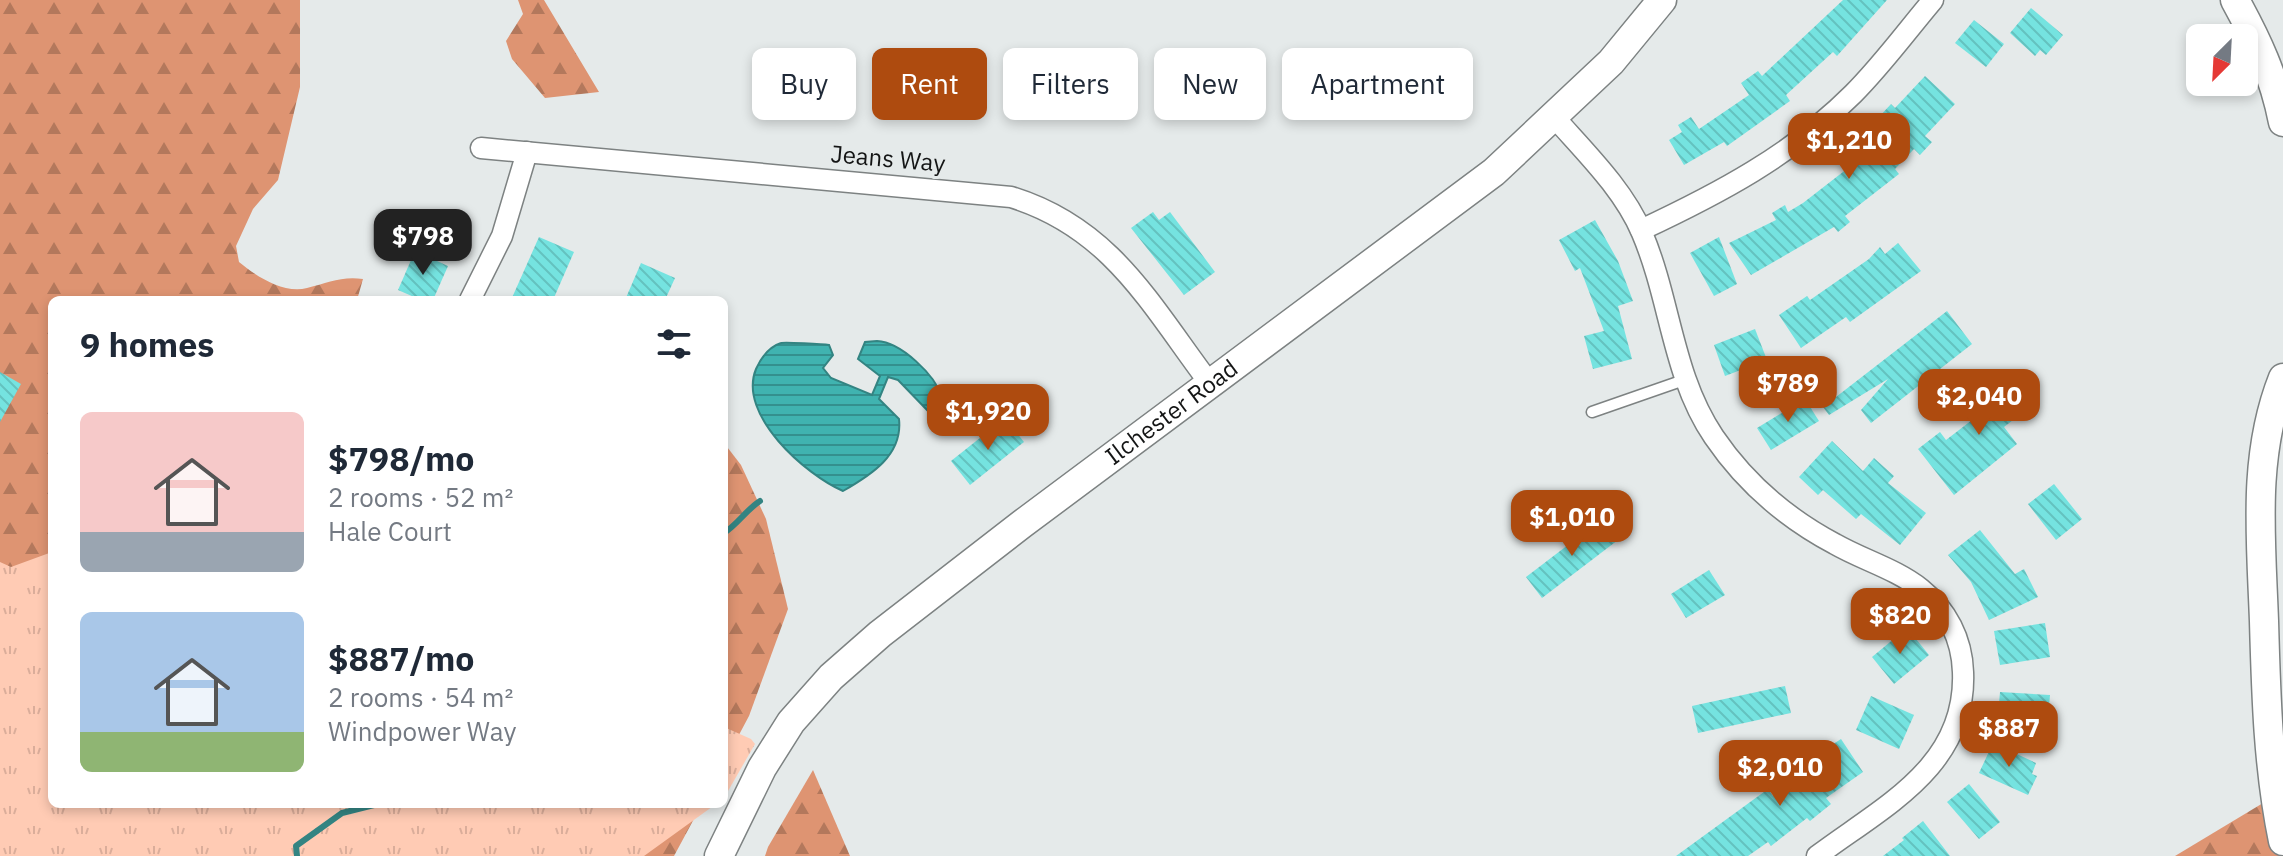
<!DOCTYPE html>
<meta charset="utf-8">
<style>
:root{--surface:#fff;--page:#f2f2f3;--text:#1f2937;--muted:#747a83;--accent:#ae4b0f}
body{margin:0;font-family:"IBM Plex Sans",sans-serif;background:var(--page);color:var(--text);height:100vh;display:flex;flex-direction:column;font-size:30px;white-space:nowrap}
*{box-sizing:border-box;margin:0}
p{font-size:26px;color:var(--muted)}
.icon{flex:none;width:44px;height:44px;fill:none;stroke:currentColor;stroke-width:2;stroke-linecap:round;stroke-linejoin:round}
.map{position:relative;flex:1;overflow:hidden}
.side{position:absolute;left:48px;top:296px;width:680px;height:512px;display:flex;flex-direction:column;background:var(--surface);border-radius:12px;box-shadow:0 4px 12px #0003}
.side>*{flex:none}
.guide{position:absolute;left:752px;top:48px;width:760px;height:72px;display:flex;gap:16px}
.needle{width:52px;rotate:204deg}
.tools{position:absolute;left:2186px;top:24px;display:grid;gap:16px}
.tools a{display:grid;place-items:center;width:72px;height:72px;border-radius:12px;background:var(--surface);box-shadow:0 4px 12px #0003;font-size:40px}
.price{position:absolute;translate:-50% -68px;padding:0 18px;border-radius:16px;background:var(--accent);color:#fff;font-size:26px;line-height:52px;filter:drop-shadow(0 2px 4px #0008)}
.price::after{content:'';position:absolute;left:50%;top:48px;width:24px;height:18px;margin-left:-12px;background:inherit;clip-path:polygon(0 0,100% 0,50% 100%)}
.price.on{background:#222;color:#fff}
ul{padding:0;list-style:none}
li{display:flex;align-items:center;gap:24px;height:200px;padding:0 32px}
li span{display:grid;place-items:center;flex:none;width:224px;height:160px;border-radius:12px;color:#555}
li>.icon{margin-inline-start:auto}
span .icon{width:96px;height:96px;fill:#fffc;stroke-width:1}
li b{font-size:34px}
h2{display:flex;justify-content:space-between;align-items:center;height:96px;padding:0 32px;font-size:34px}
.tag{padding:0 28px;border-radius:12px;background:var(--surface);box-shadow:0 4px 12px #0003;font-size:28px;line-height:72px}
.tag.on{background:var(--accent);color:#fff}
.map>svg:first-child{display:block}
</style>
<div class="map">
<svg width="2283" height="856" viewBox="0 0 2283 856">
<defs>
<pattern id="forest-firs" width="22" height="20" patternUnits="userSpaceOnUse" patternTransform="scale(2)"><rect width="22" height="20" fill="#de9472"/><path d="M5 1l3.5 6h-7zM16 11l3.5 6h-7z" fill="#b3785c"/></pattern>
<pattern id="park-tufts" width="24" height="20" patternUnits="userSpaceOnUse" patternTransform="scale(2)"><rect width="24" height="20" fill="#ffcbb4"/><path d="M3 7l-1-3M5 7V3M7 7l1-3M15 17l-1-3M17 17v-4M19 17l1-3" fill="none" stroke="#daad9a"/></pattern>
<pattern id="water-rules" width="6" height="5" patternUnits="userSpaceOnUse" patternTransform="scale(2)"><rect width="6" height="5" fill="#40b3b0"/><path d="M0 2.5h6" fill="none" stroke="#34908e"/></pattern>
<pattern id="building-back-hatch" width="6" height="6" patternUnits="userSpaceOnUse" patternTransform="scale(2)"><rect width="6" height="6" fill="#75e3e0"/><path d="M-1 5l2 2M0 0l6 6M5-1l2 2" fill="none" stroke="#64c2bf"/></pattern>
</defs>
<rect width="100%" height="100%" fill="#e5eaea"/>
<!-- forest -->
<g fill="url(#forest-firs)">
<path d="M0 0H300V87L278 180 253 209 236 246 239 262C256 276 283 294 307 288 328 283 341 276 363 279L357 300H52V804H702L674 856H0Z"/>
<path d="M518 0H544L599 92 545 98 512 59 506 41 523 14Z"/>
<path d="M724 443 741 465 766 519 788 609 749 716 724 763Z"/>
<path d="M813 770 850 856H765L768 847Z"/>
<path d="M2283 791V856H2175Z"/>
</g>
<!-- park -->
<g fill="url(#park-tufts)">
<path d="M52 552V804H716L644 856H0V562L11 567Z"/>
<path d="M724 727 751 739 755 744 724 798Z"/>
</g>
<!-- water -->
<path fill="url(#water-rules)" stroke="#338482" stroke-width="2" d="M877 341C901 342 935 375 942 397L939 405 927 410 898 380 888 377 879 399 899 419C903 455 871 475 843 491 806 475 737 415 756 369 761 358 768 347 781 343 784 342 823 344 829 345L833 355 823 368 831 378 872 395 880 376 858 359 865 342Z"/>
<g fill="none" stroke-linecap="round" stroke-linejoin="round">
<!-- stream -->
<g stroke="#338482" stroke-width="6">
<path d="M724 533C738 524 746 510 760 501"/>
<path d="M297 856 296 846 342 813 378 804"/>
</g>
</g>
<!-- building -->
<g fill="url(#building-back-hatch)">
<path d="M1843 0H1887L1837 56 1833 52 1786 95 1790 101 1727 146 1724 142 1684 165 1669 140 1682 132 1678 125 1691 117 1699 129 1749 95 1741 83 1758 71 1762 76Z"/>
<path d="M2031 8 2063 35 2046 55 2040 50 2035 56 2010 33Z"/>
<path d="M1974 20 2004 44 1986 67 1955 43Z"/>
<path d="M1925 76 1955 104 1925 136 1932 142 1920 155 1914 149 1895 169 1899 174 1845 216 1850 222 1838 232 1834 227 1751 275 1729 243 1776 220 1772 213 1785 205 1788 212 1803 203 1888 137 1878 127 1884 121 1879 117 1891 104 1895 108Z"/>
<path d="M1153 212 1159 220 1170 212 1215 272 1184 295 1131 228Z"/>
<path d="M1595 220 1618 261 1633 301 1618 306 1632 359 1593 369 1584 336 1604 331 1580 268 1575 271 1559 240Z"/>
<path d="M539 237 574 252 553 300H511Z"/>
<path d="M1719 237 1737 284 1714 296 1690 253Z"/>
<path d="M1898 243 1921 271 1850 322 1846 317 1801 348 1779 315 1807 296 1810 300 1869 259 1880 247 1885 254Z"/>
<path d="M415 251 448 266 433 300H421L398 290Z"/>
<path d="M641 263 675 278 665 300H625Z"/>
<path d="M1947 311 1972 344 1871 423 1861 410 1888 379 1829 415 1823 407Z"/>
<path d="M1755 329 1767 360 1725 376 1714 345Z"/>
<path d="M0 372 21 384 0 422Z"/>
<path d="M2018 374 2039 400 2004 427 2017 444 1954 495 1918 449 1940 432 1946 440 1972 420 1967 413Z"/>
<path d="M1805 399 1819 421 1771 450 1757 428Z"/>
<path d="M1005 418 1024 442 970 485 951 461Z"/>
<path d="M1832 441 1863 471 1874 458 1894 476 1888 483 1926 513 1900 545 1861 514 1856 519 1823 490 1818 495 1799 477Z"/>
<path d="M2054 484 2082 519 2056 540 2028 504Z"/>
<path d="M1602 519 1618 540 1542 598 1526 577Z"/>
<path d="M1980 530 2015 574 2024 569 2038 597 1989 620 1971 582 1948 555Z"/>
<path d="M1709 570 1725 595 1686 618 1671 594Z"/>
<path d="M1863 596 1891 610 1881 630 1853 615Z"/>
<path d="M2045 623 2050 657 2000 665 1994 631Z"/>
<path d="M1907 628 1929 655 1894 684 1872 657Z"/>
<path d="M1785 686 1791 713 1698 733 1692 706Z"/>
<path d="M2000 692 2050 695 2047 730 1997 726Z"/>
<path d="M1871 696 1914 715 1899 749 1856 730Z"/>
<path d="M1841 739 1863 772 1826 798 1831 804 1810 821 1807 818 1771 846 1768 842 1748 856H1676L1768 789 1773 796 1821 758 1818 754Z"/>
<path d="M1993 743 2036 763 2032 774 2037 776 2028 795 1979 773Z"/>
<path d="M1969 784 2000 822 1979 839 1947 802Z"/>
<path d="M1923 821 1950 856H1883L1904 840 1902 838Z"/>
</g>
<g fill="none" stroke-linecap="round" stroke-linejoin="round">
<!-- lane casing -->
<g stroke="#7d8282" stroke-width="13">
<path id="lane" d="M1592 412 1684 380"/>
</g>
<!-- street casing -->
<g stroke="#7d8282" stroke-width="23">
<g id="street">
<path d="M1555 118C1586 153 1624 190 1642 233 1671 301 1672 375 1714 437 1746 484 1786 518 1835 544 1863 560 1896 569 1921 589 1947 610 1962 639 1963 672 1967 767 1882 807 1817 856"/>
<path d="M481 148 1011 197C1112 228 1151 306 1211 385"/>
<path d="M1641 230C1718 194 1792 155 1853 94 1882 65 1906 32 1933 0"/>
<path d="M470 300 502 236 527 152"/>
</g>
</g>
<!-- secondary casing -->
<g stroke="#7d8282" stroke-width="31">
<g id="secondary">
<path d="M2235 0C2257 40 2274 76 2283 122"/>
<path d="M2283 378C2252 456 2261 538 2264 621 2266 695 2268 768 2283 841"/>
<path id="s1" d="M719 856 762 768 791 722 831 677 880 634 1022 524 1494 172 1611 62 1662 0"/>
</g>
</g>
<!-- lane -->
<use href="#lane" stroke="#fff" stroke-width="10"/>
<!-- street -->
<use href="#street" stroke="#fff" stroke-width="20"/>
<!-- secondary -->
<use href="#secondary" stroke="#fff" stroke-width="28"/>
</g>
<g text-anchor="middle" stroke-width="6" stroke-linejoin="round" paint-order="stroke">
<!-- street labels -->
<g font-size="24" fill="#141515" stroke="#e5eaea">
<text transform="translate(888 159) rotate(5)" y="8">Jeans Way</text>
<text dy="8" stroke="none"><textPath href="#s1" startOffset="644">Ilchester Road</textPath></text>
</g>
</g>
</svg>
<div class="tools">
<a><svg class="needle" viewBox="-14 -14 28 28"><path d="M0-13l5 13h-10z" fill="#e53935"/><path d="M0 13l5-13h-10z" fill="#747a83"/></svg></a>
</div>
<b class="price" style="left:1849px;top:181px">$1,210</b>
<b class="price on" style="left:423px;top:277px">$798</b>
<b class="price" style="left:1788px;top:424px">$789</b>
<b class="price" style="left:1979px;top:437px">$2,040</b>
<b class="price" style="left:988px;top:452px">$1,920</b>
<b class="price" style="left:1572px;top:558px">$1,010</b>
<b class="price" style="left:1900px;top:656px">$820</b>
<b class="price" style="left:2009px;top:769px">$887</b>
<b class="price" style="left:1780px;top:808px">$2,010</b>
<div class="guide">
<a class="tag">Buy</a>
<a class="tag on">Rent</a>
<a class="tag">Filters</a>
<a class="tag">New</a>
<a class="tag">Apartment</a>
</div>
<section class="side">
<h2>9 homes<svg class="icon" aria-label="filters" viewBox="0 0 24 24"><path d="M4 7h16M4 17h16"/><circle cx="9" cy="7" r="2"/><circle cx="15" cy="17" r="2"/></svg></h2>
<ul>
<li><span style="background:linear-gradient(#f6c9c9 75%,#9aa5b1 0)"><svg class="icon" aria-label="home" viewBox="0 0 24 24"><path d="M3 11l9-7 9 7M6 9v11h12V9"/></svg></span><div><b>$798/mo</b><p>2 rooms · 52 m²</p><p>Hale Court</p></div></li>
<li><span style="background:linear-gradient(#a9c7e8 75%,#8fb573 0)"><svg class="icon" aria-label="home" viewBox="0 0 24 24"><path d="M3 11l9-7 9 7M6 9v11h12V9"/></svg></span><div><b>$887/mo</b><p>2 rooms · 54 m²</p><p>Windpower Way</p></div></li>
</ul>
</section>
</div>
